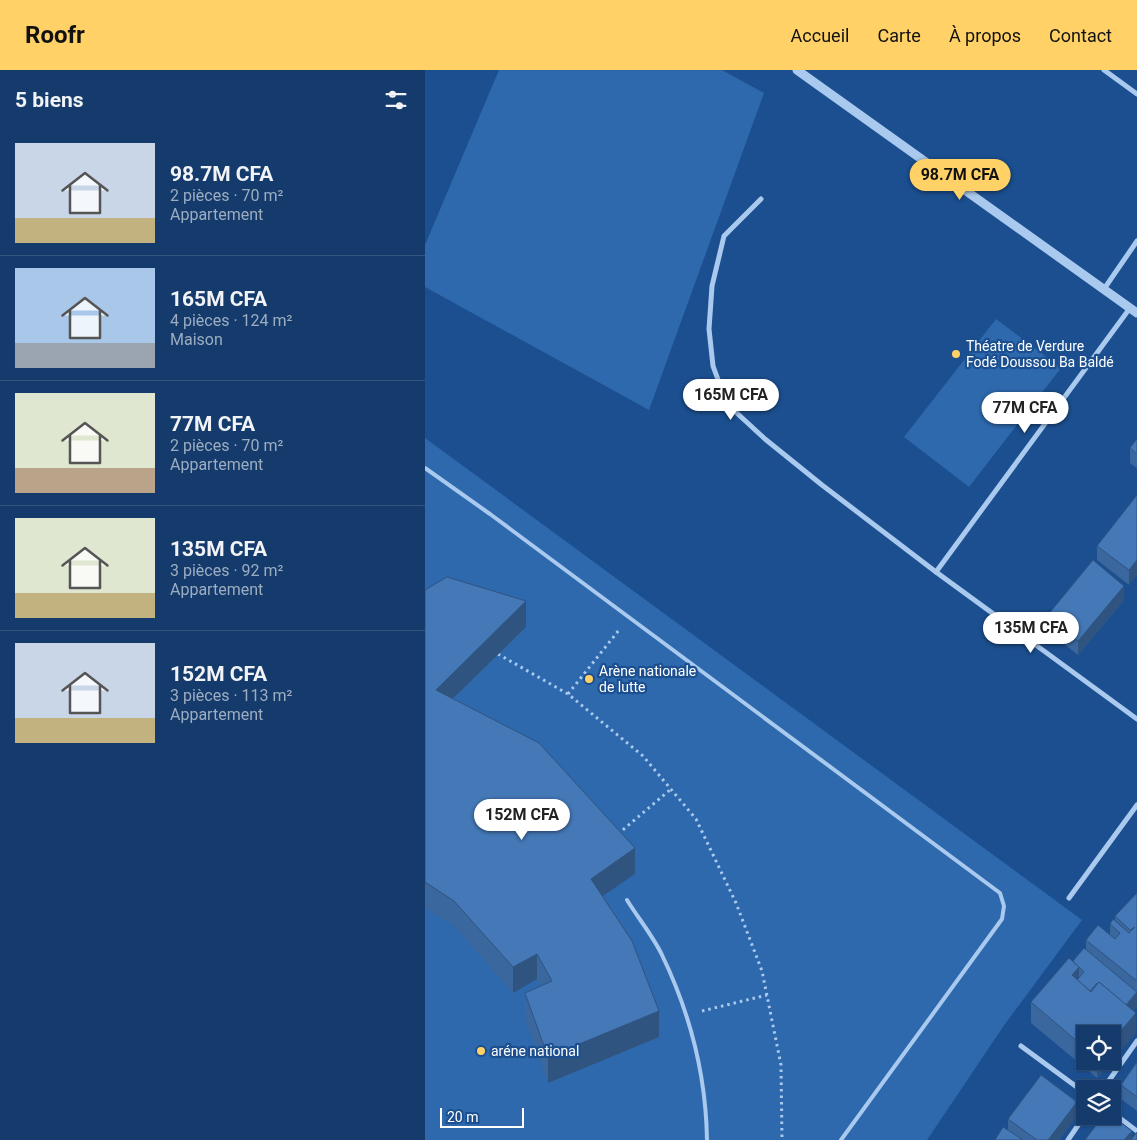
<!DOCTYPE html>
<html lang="fr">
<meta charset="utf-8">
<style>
:root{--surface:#143b6b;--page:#1d4271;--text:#f1f3f6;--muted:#9dadc1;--line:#33557e;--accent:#ffd166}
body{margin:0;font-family:Roboto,sans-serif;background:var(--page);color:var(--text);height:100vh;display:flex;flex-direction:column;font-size:19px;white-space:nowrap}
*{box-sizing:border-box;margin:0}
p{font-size:16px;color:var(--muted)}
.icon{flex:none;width:28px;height:28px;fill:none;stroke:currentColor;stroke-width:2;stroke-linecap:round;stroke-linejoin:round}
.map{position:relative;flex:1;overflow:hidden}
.sheet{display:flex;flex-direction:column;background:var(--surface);width:425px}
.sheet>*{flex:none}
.fabs{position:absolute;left:651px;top:955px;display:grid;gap:10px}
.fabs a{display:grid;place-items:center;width:45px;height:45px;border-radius:0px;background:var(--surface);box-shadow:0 1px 4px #0004,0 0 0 1px var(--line);font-size:25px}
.scale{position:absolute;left:15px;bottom:12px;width:84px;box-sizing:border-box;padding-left:5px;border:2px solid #fff;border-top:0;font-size:14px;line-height:18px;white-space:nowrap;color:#fff;-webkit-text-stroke:4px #1b4f8f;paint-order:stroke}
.price{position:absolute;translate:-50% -42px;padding:0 11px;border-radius:18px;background:#fff;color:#222;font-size:16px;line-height:32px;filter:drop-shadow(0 1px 2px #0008)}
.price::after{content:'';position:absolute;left:50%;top:30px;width:15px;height:11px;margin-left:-8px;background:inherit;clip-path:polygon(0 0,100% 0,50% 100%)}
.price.selected{background:var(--accent);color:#111}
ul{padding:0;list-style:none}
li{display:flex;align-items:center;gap:15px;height:125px;padding:0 15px}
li+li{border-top:1px solid var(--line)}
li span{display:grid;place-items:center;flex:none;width:140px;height:100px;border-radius:0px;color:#555}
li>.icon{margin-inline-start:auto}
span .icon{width:60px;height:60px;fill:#fffc;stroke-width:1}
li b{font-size:21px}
h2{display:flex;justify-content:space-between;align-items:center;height:60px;padding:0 15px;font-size:21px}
header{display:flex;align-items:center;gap:30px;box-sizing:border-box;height:70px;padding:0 25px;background:var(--accent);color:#111}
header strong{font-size:24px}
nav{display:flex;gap:28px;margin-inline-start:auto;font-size:18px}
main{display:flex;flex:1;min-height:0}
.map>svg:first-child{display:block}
</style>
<header>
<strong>Roofr</strong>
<nav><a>Accueil</a><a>Carte</a><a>À propos</a><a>Contact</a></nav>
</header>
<main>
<section class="sheet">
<h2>5 biens<svg class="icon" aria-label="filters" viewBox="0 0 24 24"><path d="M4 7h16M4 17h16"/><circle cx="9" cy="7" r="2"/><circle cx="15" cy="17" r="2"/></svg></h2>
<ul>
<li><span style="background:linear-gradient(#c9d6e8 75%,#c2b280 0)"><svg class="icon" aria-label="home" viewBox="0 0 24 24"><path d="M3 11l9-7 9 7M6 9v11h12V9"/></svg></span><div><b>98.7M CFA</b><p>2 pièces · 70 m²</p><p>Appartement</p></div></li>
<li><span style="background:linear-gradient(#a9c7e8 75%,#9aa5b1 0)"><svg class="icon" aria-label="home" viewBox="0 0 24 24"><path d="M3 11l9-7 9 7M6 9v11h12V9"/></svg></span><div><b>165M CFA</b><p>4 pièces · 124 m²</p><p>Maison</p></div></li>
<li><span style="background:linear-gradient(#dfe7d0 75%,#b9a48a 0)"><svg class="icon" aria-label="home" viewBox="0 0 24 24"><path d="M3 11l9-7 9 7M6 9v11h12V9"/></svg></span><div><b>77M CFA</b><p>2 pièces · 70 m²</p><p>Appartement</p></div></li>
<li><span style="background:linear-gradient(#dfe7d0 75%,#c2b280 0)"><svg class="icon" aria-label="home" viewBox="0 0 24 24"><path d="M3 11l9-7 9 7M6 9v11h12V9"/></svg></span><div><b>135M CFA</b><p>3 pièces · 92 m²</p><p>Appartement</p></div></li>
<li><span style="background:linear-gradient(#c9d6e8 75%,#c2b280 0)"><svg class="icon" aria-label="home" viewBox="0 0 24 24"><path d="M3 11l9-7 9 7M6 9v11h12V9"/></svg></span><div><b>152M CFA</b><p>3 pièces · 113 m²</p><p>Appartement</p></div></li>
</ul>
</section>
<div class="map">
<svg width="712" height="1070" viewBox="0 0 712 1070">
<rect width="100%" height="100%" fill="#1b4f8f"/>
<!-- green -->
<g fill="#2e69ad">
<path d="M74 0H297L339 23 224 340 0 217V175Z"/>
<path d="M571 249 636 298 544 417 479 367Z"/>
<path d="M0 368 657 850 580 954 502 1070H0Z"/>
</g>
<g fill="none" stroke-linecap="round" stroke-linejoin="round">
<!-- path -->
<g stroke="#a9c9ee" stroke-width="3" stroke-dasharray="2.5 4" stroke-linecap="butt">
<path d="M73 584 143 624 218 686 271 749 311 833 337 901 356 995 357 1070"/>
<path d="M143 624 194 560"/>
<path d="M193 764 246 719"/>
<path d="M277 941 342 925"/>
</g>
<!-- service -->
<g stroke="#a9c9ee" stroke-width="4">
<path d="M0 398 65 444 575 823 579 836 577 849 416 1070"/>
<path d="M202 830C213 848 228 866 237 885 265 943 281 1006 282 1070"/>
</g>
<!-- minor -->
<g stroke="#a9c9ee" stroke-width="5">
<path d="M679 0 712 24"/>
<path d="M336 129 299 166 287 216 284 259 288 296 302 334 340 369 397 415 511 502 712 649"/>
<path d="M679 219 712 171"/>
<path d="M511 502 705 238"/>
<path d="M644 828 712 735"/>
<path d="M596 976 660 1023"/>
<path d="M678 1019 712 971"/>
<path d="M688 1043 712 1061"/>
<path d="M643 1070 660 1045"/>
</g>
<!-- tertiary -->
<path stroke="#a9c9ee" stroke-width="9" d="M372 0 712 243"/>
</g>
<!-- wall -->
<g fill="#3a679d">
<path d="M712 369V398L705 393V378Z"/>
<path d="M712 425 704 515 672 490V476Z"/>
<path d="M0 520 101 557 28 629 210 804 177 826 234 967 123 1013 100 948V923L116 916 112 909 88 923 29 856 0 838Z"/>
<path d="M699 530 653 585 622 560V546Z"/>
<path d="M712 823V936L708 941 711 963 660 964V991H687L672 1008 606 953V932L661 879V870L685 864V854L690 851V846Z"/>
<path d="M712 992V1041L696 1029V1015Z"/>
<path d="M652 1046 634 1070H570L583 1061V1049Z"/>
</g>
<!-- shaded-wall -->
<g fill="#305480">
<path d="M712 490V505L704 515V500Z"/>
<path d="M699 516V530L653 585V571Z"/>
<path d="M101 531V557L11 645V620Z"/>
<path d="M210 778V804L166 834V809Z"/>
<path d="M112 884V909L88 923V897Z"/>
<path d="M654 897V912L647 905Z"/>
<path d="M712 922V936L700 950V936Z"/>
<path d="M234 941V967L123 1013V987Z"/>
<path d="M711 943V963L688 990V970Z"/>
<path d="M672 991H687L672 1008Z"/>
<path d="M652 1032V1046L634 1070H623Z"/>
<path d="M707 1061V1070H699Z"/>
</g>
<!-- building -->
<g fill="#4478b7" stroke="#305480">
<path d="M712 369V384L705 378Z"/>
<path d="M712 425V490L704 500 672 476Z"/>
<path d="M668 490 699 516 653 571 622 546Z"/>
<path d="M22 507 101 531 11 620 114 673 210 778 166 809 207 871 234 941 123 987 100 923 127 911 112 884 88 897 29 831 0 812V520Z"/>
<path d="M712 823V911L661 870 673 855 690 869 695 863 685 854 688 849 704 863 710 857 705 860 690 846Z"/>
<path d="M659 878 712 922 701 935 674 912 673 914 672 913 665 921 652 910 659 902 648 891Z"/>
<path d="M644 888 654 897 647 905 666 922 674 912 711 943 688 970V964H660V978L606 932Z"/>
<path d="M712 992V1027L696 1015Z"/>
<path d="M616 1005 652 1032 623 1070H612L583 1049Z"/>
<path d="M678 1046H687L707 1061 699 1070H660Z"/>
<path d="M578 1057 598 1070H570Z"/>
<path d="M712 1062V1070H706Z"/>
</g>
<!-- markers -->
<g fill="#ffd166" stroke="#1b4f8f" stroke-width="2">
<circle cx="531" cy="284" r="5"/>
<circle cx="164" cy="609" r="5"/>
<circle cx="56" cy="981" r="5"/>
</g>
<g text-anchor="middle" stroke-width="4.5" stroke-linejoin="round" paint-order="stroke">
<!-- poi labels -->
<g font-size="14" fill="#fff" stroke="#1b4f8f" text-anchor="start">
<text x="541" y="281">Théatre de Verdure<tspan x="541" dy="16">Fodé Doussou Ba Baldé</tspan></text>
<text x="174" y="606">Arène nationale<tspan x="174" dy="16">de lutte</tspan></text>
<text x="66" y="986">aréne national</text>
</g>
</g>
</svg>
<div class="fabs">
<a><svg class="icon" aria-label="locate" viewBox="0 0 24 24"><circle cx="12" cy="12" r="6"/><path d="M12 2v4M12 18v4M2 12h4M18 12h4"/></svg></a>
<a><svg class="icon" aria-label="layers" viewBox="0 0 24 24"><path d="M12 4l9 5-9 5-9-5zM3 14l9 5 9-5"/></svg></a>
</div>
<div class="scale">20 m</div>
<b class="price selected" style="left:535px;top:131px">98.7M CFA</b>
<b class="price" style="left:306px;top:351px">165M CFA</b>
<b class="price" style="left:600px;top:364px">77M CFA</b>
<b class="price" style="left:606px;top:584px">135M CFA</b>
<b class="price" style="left:97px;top:771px">152M CFA</b>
</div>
</main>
